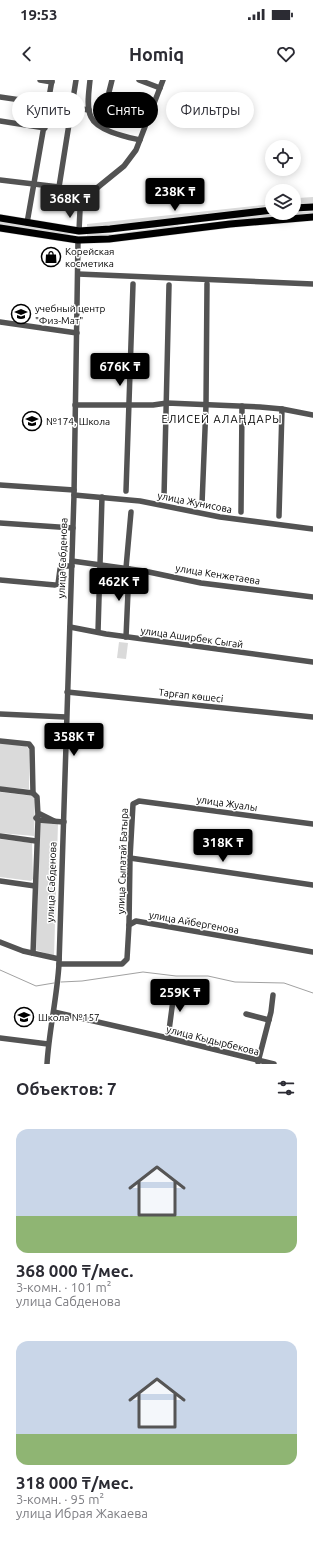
<!DOCTYPE html>
<html lang="ru">
<meta charset="utf-8">
<style>
:root{--surface:#fff;--page:#f7f7f7;--text:#2b2b33;--muted:#7c7c81;--accent:#000}
body{margin:0;font-family:Ubuntu,sans-serif;background:var(--page);color:var(--text);height:100vh;display:flex;flex-direction:column;font-size:15px;white-space:nowrap}
*{box-sizing:border-box;margin:0}
p{font-size:13px;color:var(--muted)}
.icon{flex:none;width:22px;height:22px;fill:none;stroke:currentColor;stroke-width:2;stroke-linecap:round;stroke-linejoin:round}
.map{position:relative;height:984px;overflow:hidden}
.drawer{display:flex;flex-direction:column;background:var(--surface);flex:1}
.drawer>*{flex:none}
.banner{position:absolute;left:12px;top:12px;width:289px;height:36px;display:flex;gap:8px}
.tools{position:absolute;left:265px;top:60px;display:grid;gap:8px}
.tools a{display:grid;place-items:center;width:36px;height:36px;border-radius:50%;background:var(--surface);box-shadow:0 2px 10px #0003;font-size:20px}
.price{position:absolute;translate:-50% -34px;padding:0 9px;border-radius:4px;background:var(--accent);color:#fff;font-size:13px;line-height:26px;filter:drop-shadow(0 1px 2px #0008)}
.price::after{content:'';position:absolute;left:50%;top:24px;width:12px;height:9px;margin-left:-6px;background:inherit;clip-path:polygon(0 0,100% 0,50% 100%)}
.price.current{background:#222;color:#fff}
ul{padding:0;list-style:none}
li{display:grid;align-content:center;gap:8px;height:212px;padding:0 16px}
li span{display:grid;place-items:center;height:124px;border-radius:12px;color:#555}
li>.icon{margin-inline-start:auto}
span .icon{width:72px;height:72px;fill:#fffc;stroke-width:1}
li b{font-size:17px}
h2{display:flex;justify-content:space-between;align-items:center;height:48px;padding:0 16px;font-size:17px}
.tag{padding:0 14px;border-radius:18px;background:var(--surface);box-shadow:0 2px 10px #0003;font-size:14px;line-height:36px}
.tag.current{background:var(--accent);color:#fff}
.status{display:flex;justify-content:space-between;align-items:center;height:28px;padding:0 20px;background:var(--surface);direction:ltr}
.status svg{height:11px;fill:currentColor}
header{display:flex;justify-content:space-between;align-items:center;height:52px;padding:0 16px;background:var(--surface);font-size:18px;font-weight:600}
.map>svg:first-child{display:block}
</style>
<div class="status"><b>19:53</b><svg viewBox="0 0 49 12"><path d="M0 12V9h3v3zM5 12V6h3v6zM10 12V3h3v9zM15 12V0h3v12zM26 1h20v11H26zM47 4h2v5h-2z"/></svg></div>
<header><svg class="icon" aria-label="back" viewBox="0 0 24 24"><path d="M15 5l-7 7 7 7"/></svg>Homiq<svg class="icon" aria-label="heart" viewBox="0 0 24 24"><path d="M12 20l-8-8c-3-5 5-10 8-4 3-6 11-1 8 4z"/></svg></header>
<div class="map">
<svg width="313" height="984" viewBox="0 0 313 984">
<rect width="100%" height="100%" fill="#fff"/>
<!-- green -->
<g fill="#dadada">
<path d="M313 117V124L299 125 298 118Z"/>
<path d="M272 124 267 125 261 128 106 147 87 148V144Z"/>
<path d="M313 131V134L224 142 236 137Z"/>
<path d="M0 140 70 152 69 157 0 145Z"/>
<path d="M178 145 179 147 113 157 87 158V153L114 154Z"/>
<path d="M119 562 128 563 126 579 117 578Z"/>
<path d="M0 663 26 666 29 669V709L0 707Z"/>
<path d="M0 712 34 716 35 719 34 756 0 753Z"/>
<path d="M40 743H58L54 876 36 870Z"/>
<path d="M0 759 32 763 33 799 31 801 0 797Z"/>
</g>
<g fill="none" stroke-linecap="round" stroke-linejoin="round">
<!-- stream -->
<g stroke="#a1a1a1" stroke-width="1">
<path d="M0 890 36 906 54 903"/>
<path d="M61 902 82 901 143 892 176 896H208L235 902 284 903 313 913"/>
</g>
<!-- major casing -->
<g stroke="#dbdbdb" stroke-width="8">
<g id="major">
<path d="M294 128 313 127"/>
<path d="M0 138 79 151 110 149 272 130"/>
<path d="M0 148 78 160 109 159 230 144 313 137"/>
</g>
</g>
<!-- minor -->
<g stroke="#535353" stroke-width="5.5">
<path d="M40 0 52 2"/>
<path d="M90 0C89 11 86 27 91 37 97 51 127 57 140 60"/>
<path d="M139 0 160 8"/>
<path d="M109 12 112 0"/>
<path d="M0 17 89 30"/>
<path d="M0 41 45 48"/>
<path d="M0 100 59 107 76 0"/>
<path d="M27 143 52 0"/>
<path d="M79 151 80 130 87 116 124 86 136 70 163 0"/>
<path d="M78 194 313 204"/>
<path d="M0 242 77 253"/>
<path d="M75 325H153L167 323 260 327 282 329 313 335"/>
<path d="M0 405 74 410"/>
<path d="M126 411 133 204"/>
<path d="M74 415 140 421 220 437 313 449"/>
<path d="M164 417 169 205"/>
<path d="M202 424 206 325 207 204"/>
<path d="M241 432 242 326"/>
<path d="M279 436 282 329"/>
<path d="M0 443 73 448"/>
<path d="M72 481 144 491 201 503 313 517"/>
<path d="M126 488 131 432"/>
<path d="M0 500 55 505 58 504 60 489 64 486H72"/>
<path d="M70 547 106 554 313 582"/>
<path d="M98 552 102 417"/>
<path d="M126 557 129 489"/>
<path d="M67 612 313 637"/>
<path d="M0 634 66 637"/>
<path d="M0 661 29 664 32 668 33 713 37 717 38 735"/>
<path d="M0 709 33 713"/>
<path d="M38 740 64 742"/>
<path d="M0 756 36 761"/>
<path d="M130 778 313 805"/>
<path d="M0 801 35 806"/>
<path d="M129 845 130 778 133 724 139 721 313 744"/>
<path d="M0 862 23 871 59 879"/>
<path d="M33 873 38 740 36 738 40 734 54 741"/>
<path d="M59 884H122L127 879 129 845 136 841 313 872"/>
<path d="M54 932 168 958 274 984"/>
<path d="M246 934 269 940"/>
<path d="M0 958 48 964"/>
<path d="M168 958 175 905"/>
<path d="M258 982 271 932 273 915"/>
<path d="M47 984C49 950 57 918 59 884L74 415 78 160"/>
</g>
<!-- major -->
<use href="#major" stroke="#000" stroke-width="7"/>
</g>
<!-- icons -->
<defs>
<g id="shop-ring" transform="scale(1)"><circle r="9.5" fill="#fff" stroke="#000" stroke-width="1.5"/><path d="M-5-2.5h2.3a2.7 3.5 0 0 1 5.4 0H5L5.5 6h-11ZM-1.5-2.5h3a1.5 2.3 0 0 0-3 0Z" fill="#000"/></g>
<g id="school-ring" transform="scale(1)"><circle r="9.5" fill="#fff" stroke="#000" stroke-width="1.5"/><path d="M0-5L7-2L0 1L-7-2ZM-4 1L0 2.5L4 1V4Q0 6-4 4Z" fill="#000"/></g>
</defs>
<g fill-rule="evenodd">
<use href="#shop-ring" x="51" y="177"/>
<use href="#school-ring" x="21" y="234"/>
<use href="#school-ring" x="32" y="341"/>
<use href="#school-ring" x="24" y="937"/>
</g>
<g text-anchor="middle" stroke-width="3" stroke-linejoin="round" paint-order="stroke">
<!-- poi labels -->
<g font-size="10" fill="#000" stroke="#fff" text-anchor="start">
<text x="65" y="175">Корейская<tspan x="65" dy="12">косметика</tspan></text>
<text x="35" y="232">учебный центр<tspan x="35" dy="12">"Физ-Мат"</tspan></text>
<text x="46" y="345">№174, Школа</text>
<text x="38" y="941">Школа №157</text>
</g>
<!-- street labels -->
<g font-size="10" fill="#000" stroke="#fff">
<text transform="translate(195 422) rotate(11)" y="4">улица Жунисова</text>
<text transform="translate(62 478) rotate(-88)" y="4">улица Сабденова</text>
<text transform="translate(218 494) rotate(9)" y="4">улица Кенжетаева</text>
<text transform="translate(192 557) rotate(8)" y="4">улица Аширбек Сыгай</text>
<text transform="translate(191 615) rotate(6)" y="4">Тарғап көшесі</text>
<text transform="translate(227 723) rotate(8)" y="4">улица Жуалы</text>
<text transform="translate(122 781) rotate(-88)" y="4">улица Сыпатай Батыра</text>
<text transform="translate(51 802) rotate(-88)" y="4">улица Сабденова</text>
<text transform="translate(194 842) rotate(10)" y="4">улица Айбергенова</text>
<text transform="translate(213 960) rotate(14)" y="4">улица Кыдырбекова</text>
</g>
<!-- neighbourhood labels -->
<g font-size="11" letter-spacing="1" fill="#000" stroke="#fff">
<text x="222" y="343">ЕЛИСЕЙ АЛАҢДАРЫ</text>
</g>
</g>
</svg>
<div class="tools">
<a><svg class="icon" aria-label="locate" viewBox="0 0 24 24"><circle cx="12" cy="12" r="6"/><path d="M12 2v4M12 18v4M2 12h4M18 12h4"/></svg></a>
<a><svg class="icon" aria-label="layers" viewBox="0 0 24 24"><path d="M12 4l9 5-9 5-9-5zM3 14l9 5 9-5"/></svg></a>
</div>
<b class="price" style="left:175px;top:132px">238K ₸</b>
<b class="price current" style="left:70px;top:139px">368K ₸</b>
<b class="price" style="left:120px;top:307px">676K ₸</b>
<b class="price" style="left:119px;top:522px">462K ₸</b>
<b class="price" style="left:74px;top:677px">358K ₸</b>
<b class="price" style="left:223px;top:783px">318K ₸</b>
<b class="price" style="left:180px;top:933px">259K ₸</b>
<div class="banner">
<a class="tag">Купить</a>
<a class="tag current">Снять</a>
<a class="tag">Фильтры</a>
</div>
</div>
<section class="drawer">
<h2>Объектов: 7<svg class="icon" aria-label="filters" viewBox="0 0 24 24"><path d="M4 7h16M4 17h16"/><circle cx="9" cy="7" r="2"/><circle cx="15" cy="17" r="2"/></svg></h2>
<ul>
<li><span style="background:linear-gradient(#c9d6e8 70%,#8fb573 0)"><svg class="icon" aria-label="home" viewBox="0 0 24 24"><path d="M3 11l9-7 9 7M6 9v11h12V9"/></svg></span><div><b>368 000 ₸/мес.</b><p>3-комн. · 101 m²</p><p>улица Сабденова</p></div></li>
<li><span style="background:linear-gradient(#c9d6e8 75%,#8fb573 0)"><svg class="icon" aria-label="home" viewBox="0 0 24 24"><path d="M3 11l9-7 9 7M6 9v11h12V9"/></svg></span><div><b>318 000 ₸/мес.</b><p>3-комн. · 95 m²</p><p>улица Ибрая Жакаева</p></div></li>
</ul>
</section>
